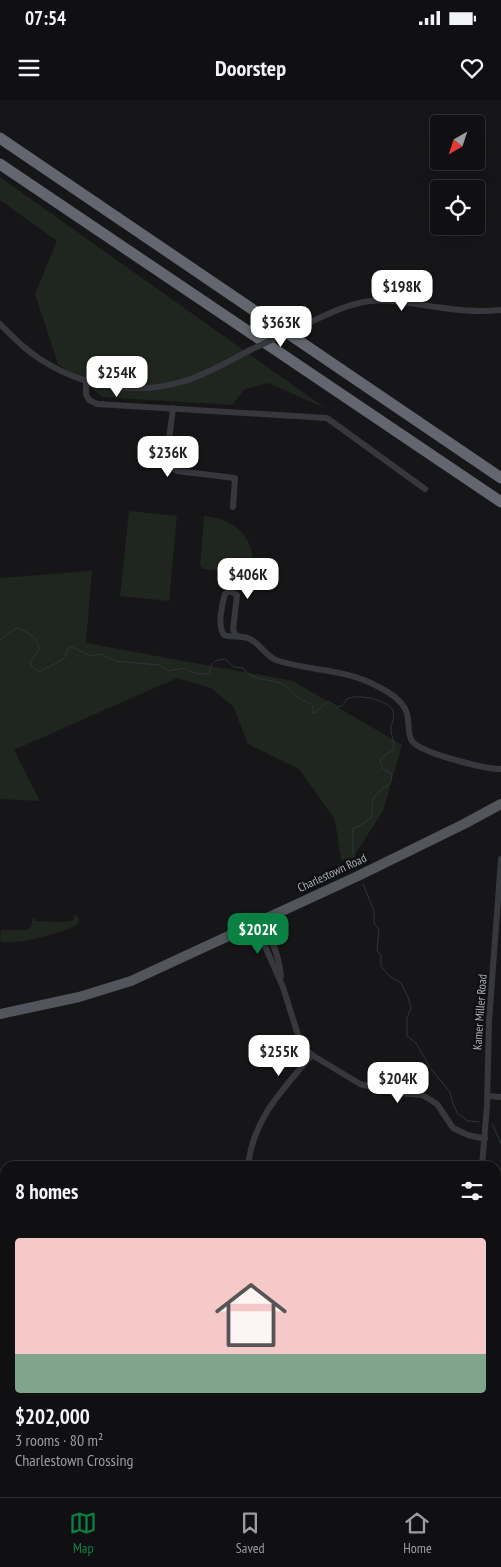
<!DOCTYPE html>
<meta charset="utf-8">
<style>
:root{--surface:#101012;--page:#1e1e20;--text:#f1f3f6;--muted:#9c9d9f;--line:#303032;--accent:#0b8043}
body{margin:0;font-family:"PT Sans Narrow",sans-serif;background:var(--page);color:var(--text);height:100vh;display:flex;flex-direction:column;font-size:19px;white-space:nowrap}
*{box-sizing:border-box;margin:0}
p{font-size:16px;color:var(--muted)}
.icon{flex:none;width:28px;height:28px;fill:none;stroke:currentColor;stroke-width:2;stroke-linecap:round;stroke-linejoin:round}
.map{position:relative;flex:1;overflow:hidden}
.side{position:absolute;left:0px;top:1061px;width:501px;height:336px;display:flex;flex-direction:column;background:var(--surface);border-radius:15px 15px 0 0;box-shadow:0 5px 20px #0002,0 0 0 1px var(--line)}
.side>*{flex:none}
.needle{width:32px;rotate:219deg}
.tools{position:absolute;left:430px;top:15px;display:grid;gap:10px}
.tools a{display:grid;place-items:center;width:55px;height:55px;border-radius:5px;background:var(--surface);box-shadow:0 5px 20px #0002,0 0 0 1px var(--line);font-size:25px}
.price{position:absolute;translate:-50% -42px;padding:0 11px;border-radius:10px;background:#fff;color:#222;font-size:16px;line-height:32px;filter:drop-shadow(0 1px 2px #0008)}
.price::after{content:'';position:absolute;left:50%;top:30px;width:15px;height:11px;margin-left:-8px;background:inherit;clip-path:polygon(0 0,100% 0,50% 100%)}
.price.current{background:var(--accent);color:#fff}
ul{padding:0;list-style:none}
li{display:grid;align-content:center;gap:10px;height:265px;padding:0 15px}
li+li{border-top:1px solid var(--line)}
li span{display:grid;place-items:center;height:155px;border-radius:5px;color:#555}
li>.icon{margin-inline-start:auto}
span .icon{width:90px;height:90px;fill:#fffc;stroke-width:1}
li b{font-size:21px}
h2{display:flex;justify-content:space-between;align-items:center;height:60px;padding:0 15px;font-size:21px}
.status{display:flex;justify-content:space-between;align-items:center;height:35px;padding:0 25px;background:var(--surface);direction:ltr}
.status svg{height:14px;fill:currentColor}
header{display:flex;justify-content:space-between;align-items:center;height:65px;padding:0 15px;background:var(--surface);font-size:22px;font-weight:600}
.tabs{display:flex;justify-content:space-around;align-items:center;height:70px;border-top:1px solid var(--line);background:var(--surface);font-size:14px;color:var(--muted)}
.tabs a{display:grid;justify-items:center;gap:2px}
.tabs .current{color:var(--accent)}
.map>svg:first-child{display:block}
</style>
<div class="status"><b>07:54</b><svg viewBox="0 0 49 12"><path d="M0 12V9h3v3zM5 12V6h3v6zM10 12V3h3v9zM15 12V0h3v12zM26 1h20v11H26zM47 4h2v5h-2z"/></svg></div>
<header><svg class="icon" aria-label="menu" viewBox="0 0 24 24"><path d="M4 6h16M4 12h16M4 18h16"/></svg>Doorstep<svg class="icon" aria-label="heart" viewBox="0 0 24 24"><path d="M12 20l-8-8c-3-5 5-10 8-4 3-6 11-1 8 4z"/></svg></header>
<div class="map">
<svg width="501" height="1397" viewBox="0 0 501 1397">
<rect width="100%" height="100%" fill="#161618"/>
<!-- green -->
<g fill="#1e261f">
<path d="M0 77 325 308 268 283 245 289 232 305 103 297 58 264 35 194 57 141 0 100Z"/>
<path d="M129 411 177 416 169 501 120 496Z"/>
<path d="M204 416C238 419 256 440 253 473L203 469 200 465Z"/>
<path d="M92 471 86 543 293 581 402 645 383 711 350 762 341 760 335 720 299 669 248 644 233 606 211 588 177 578 14 650 40 701 0 699V478Z"/>
<path d="M74 815 79 818 78 824C67 832 12 847 0 841L1 830H27L31 827 33 817 35 818V821L65 822 74 820Z"/>
<path d="M0 1248 5 1249V1392L75 1393V1397H0Z"/>
</g>
<g fill="none" stroke-linecap="round" stroke-linejoin="round">
<!-- stream -->
<g stroke="#2c353c" stroke-width="1">
<path d="M0 540C5 535 11 532 17 528 29 533 38 536 39 550L30 561 32 567 39 572 62 560 65 556 67 549 72 547 91 556 100 554 116 561 159 565 168 571 184 568C192 572 199 576 209 573 212 562 214 560 225 559L234 567 243 568C251 580 265 579 278 582 285 584 291 592 297 597 303 601 310 602 314 607L312 612 314 613 328 601 337 607 342 606C343 605 346 600 347 599 357 593 389 600 393 611 395 617 392 622 391 627 390 635 396 642 393 650L385 655 380 660 382 668 391 673C395 688 379 686 374 698 371 704 373 712 371 718L359 726 353 728V752L356 768"/>
<path d="M363 784 374 811V823L379 829 377 850 381 856V866L389 876 401 883 408 897 411 908 407 918V936L416 943 431 969 450 992 453 1004 458 1014 468 1021 479 1022"/>
<path d="M492 1024 501 1043"/>
<path d="M0 1246 5 1247"/>
<path d="M136 1397 137 1392"/>
</g>
<!-- street -->
<g stroke="#37383d" stroke-width="6">
<path d="M0 224C12 236 23 248 37 257 81 287 136 297 188 280 209 273 230 261 250 250"/>
<path d="M302 226C324 216 346 204 370 201 395 199 419 205 443 208 462 211 482 212 501 210"/>
<path d="M86 282V294L89 300 97 304 327 318 425 389"/>
<path d="M173 308 167 356 171 366 177 371 235 378 233 407"/>
<path d="M241 537 236 535 233 530 237 495 230 491 225 494C222 504 217 526 224 535 232 538 242 535 250 539 260 544 266 556 276 560 308 571 345 569 375 585 389 592 407 602 408 619 409 626 408 635 412 641 420 653 485 669 501 669"/>
<path d="M260 821C272 838 279 855 281 876"/>
<path d="M312 955 360 984 397 993 422 995 429 999 437 1004 453 1028 468 1035 485 1039"/>
<path d="M488 996 501 997"/>
<path d="M248 1066C253 1019 282 990 312 955L305 948 298 935 283 887 260 835V820"/>
<path d="M482 1066 487 1005 489 921 501 759"/>
<path d="M496 1219H501"/>
<path d="M501 1318 497 1325 501 1331"/>
<path d="M460 1397V1392"/>
</g>
<!-- primary -->
<path stroke="#53555c" stroke-width="10" d="M0 914 79 897 131 881 358 776 464 724 501 704"/>
<!-- highway -->
<g stroke="#63666e" stroke-width="11">
<path d="M0 38 501 378"/>
<path d="M0 64 501 402"/>
</g>
<!-- street-bridge -->
<path stroke="#37383d" stroke-width="6" d="M250 250 302 226"/>
</g>
<g text-anchor="middle" stroke-width="5" stroke-linejoin="round" paint-order="stroke">
<!-- street labels -->
<g font-size="12" fill="#a8adb8" stroke="#111113">
<text transform="translate(332 773) rotate(-25)" y="4">Charlestown Road</text>
<text transform="translate(480 912) rotate(-86)" y="4">Kamer Miller Road</text>
</g>
</g>
</svg>
<div class="tools">
<a><svg class="needle" viewBox="-14 -14 28 28"><path d="M0-13l5 13h-10z" fill="#e53935"/><path d="M0 13l5-13h-10z" fill="#9c9d9f"/></svg></a>
<a><svg class="icon" aria-label="locate" viewBox="0 0 24 24"><circle cx="12" cy="12" r="6"/><path d="M12 2v4M12 18v4M2 12h4M18 12h4"/></svg></a>
</div>
<b class="price" style="left:402px;top:212px">$198K</b>
<b class="price" style="left:281px;top:248px">$363K</b>
<b class="price" style="left:117px;top:298px">$254K</b>
<b class="price" style="left:168px;top:378px">$236K</b>
<b class="price" style="left:248px;top:500px">$406K</b>
<b class="price current" style="left:258px;top:855px">$202K</b>
<b class="price" style="left:279px;top:977px">$255K</b>
<b class="price" style="left:398px;top:1004px">$204K</b>
<section class="side">
<h2>8 homes<svg class="icon" aria-label="filters" viewBox="0 0 24 24"><path d="M4 7h16M4 17h16"/><circle cx="9" cy="7" r="2"/><circle cx="15" cy="17" r="2"/></svg></h2>
<ul>
<li><span style="background:linear-gradient(#f6c9c9 75%,#7fa58c 0)"><svg class="icon" aria-label="home" viewBox="0 0 24 24"><path d="M3 11l9-7 9 7M6 9v11h12V9"/></svg></span><div><b>$202,000</b><p>3 rooms · 80 m²</p><p>Charlestown Crossing</p></div></li>
</ul>
</section>
</div>
<nav class="tabs">
<a class="current"><svg class="icon" aria-label="map" viewBox="0 0 24 24"><path d="M3 6l6-2 6 2 6-2v14l-6 2-6-2-6 2zM9 4v14M15 6v14"/></svg>Map</a>
<a><svg class="icon" aria-label="saved" viewBox="0 0 24 24"><path d="M7 4h10v16l-5-4-5 4z"/></svg>Saved</a>
<a><svg class="icon" aria-label="home" viewBox="0 0 24 24"><path d="M3 11l9-7 9 7M6 9v11h12V9"/></svg>Home</a>
</nav>
